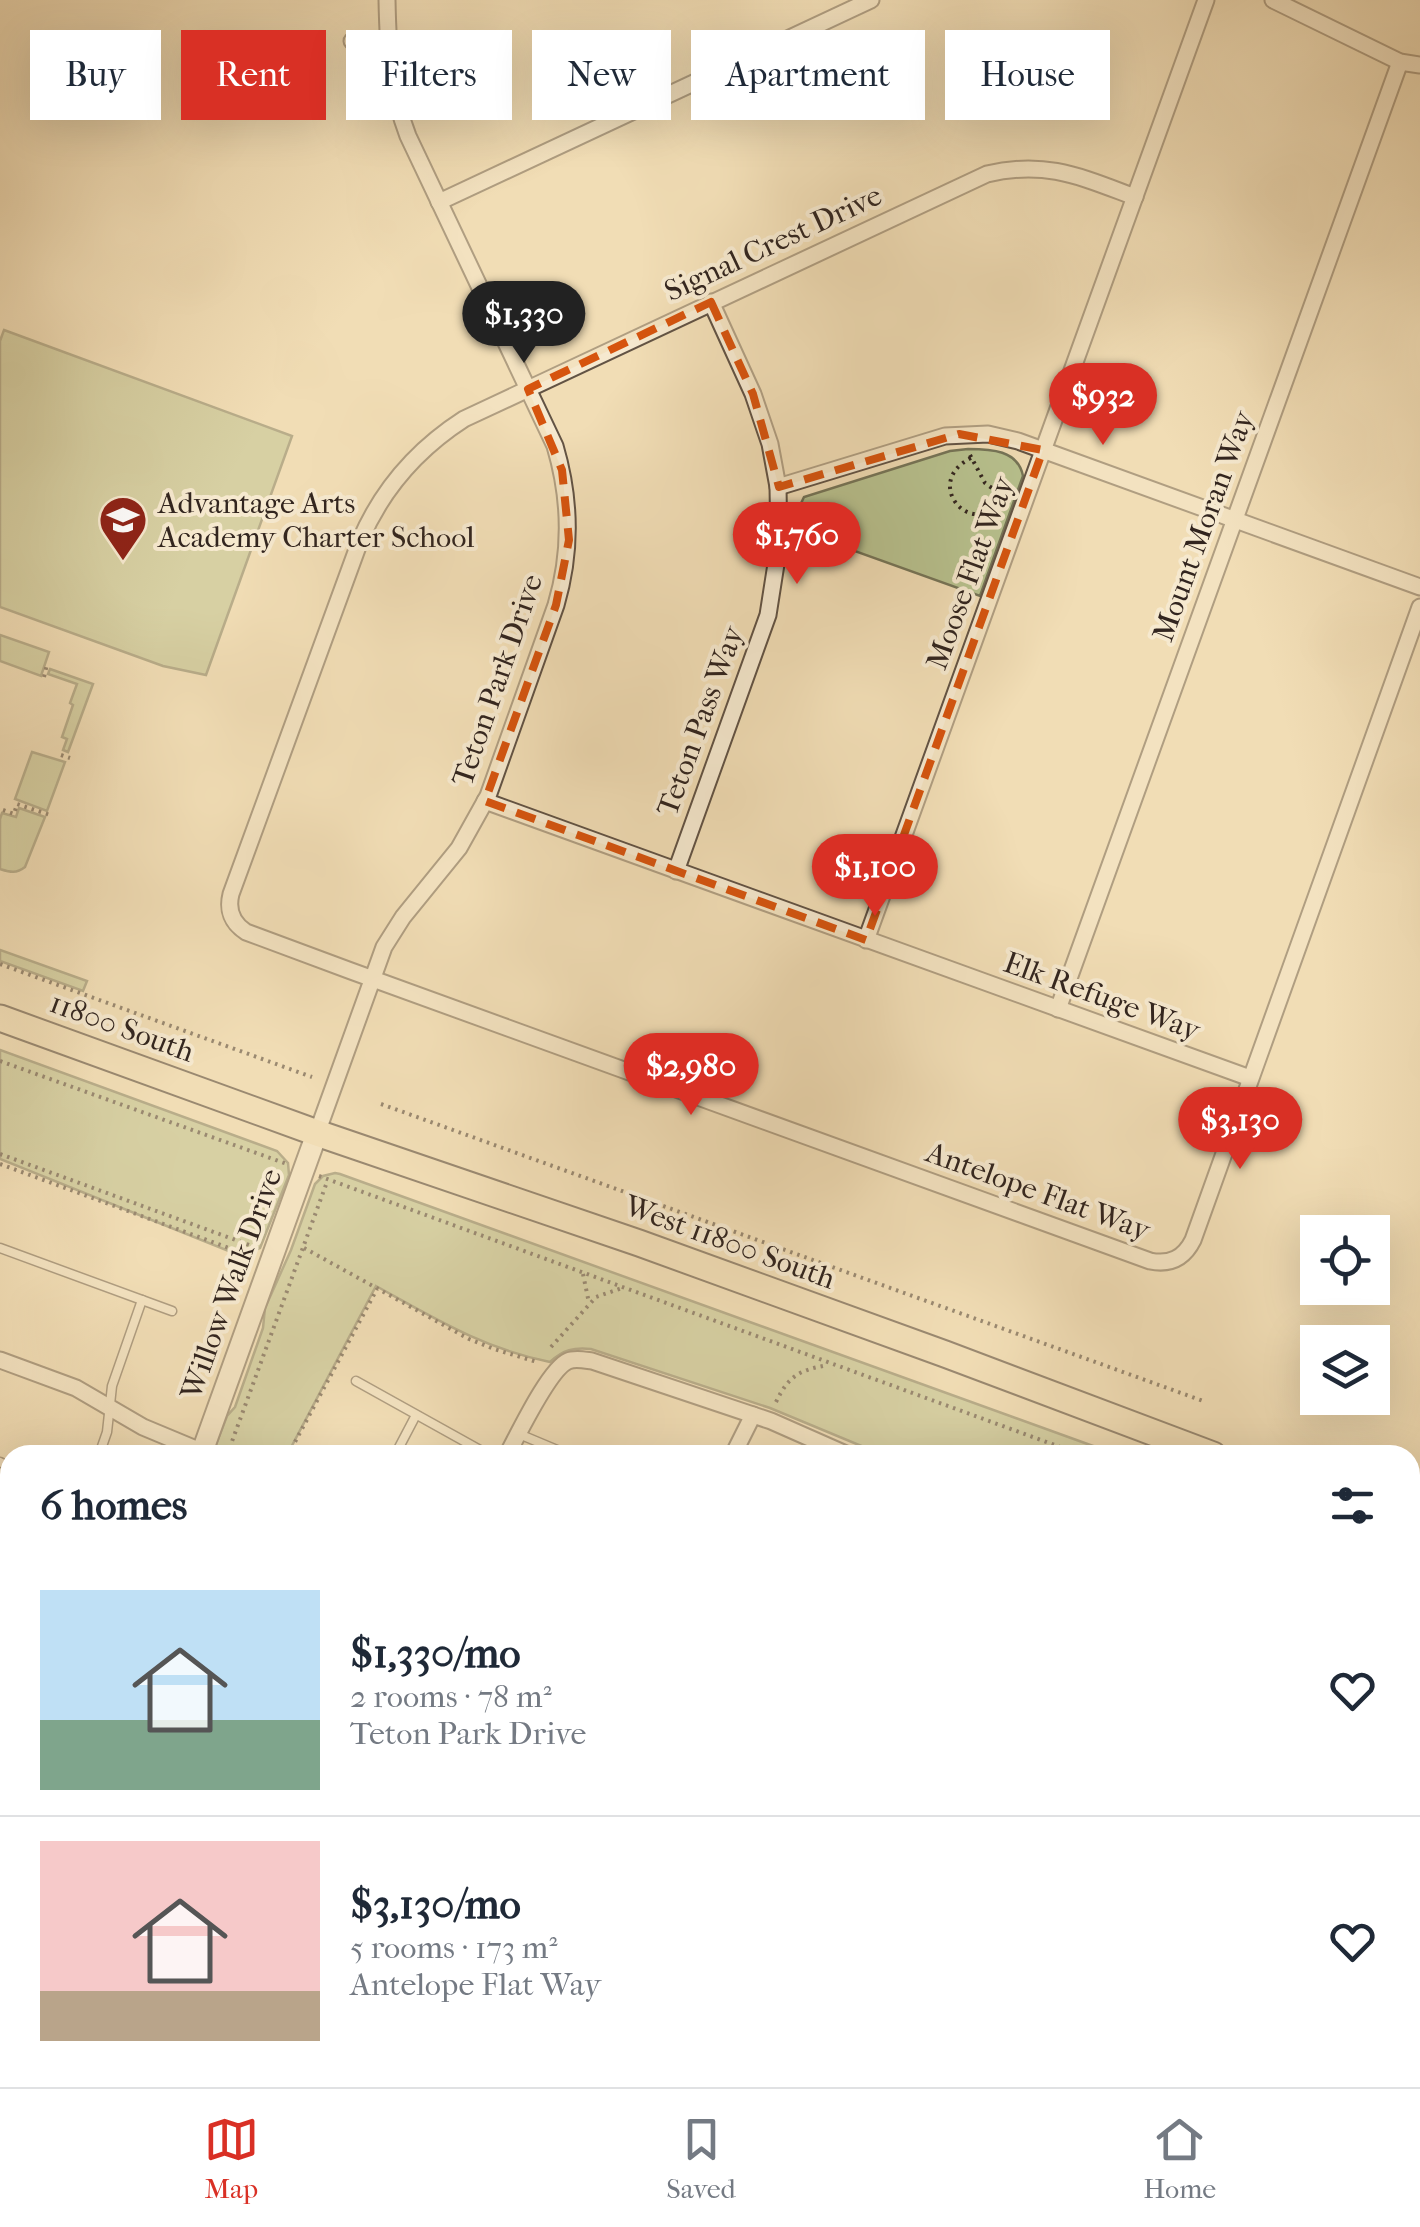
<!DOCTYPE html>
<meta charset="utf-8">
<style>
:root{--surface:#fff;--page:#f2f2f3;--text:#1f2937;--muted:#747a83;--line:#e0e1e3;--accent:#d93025}
body{margin:0;font-family:"IM FELL French Canon",serif;background:var(--page);color:var(--text);height:100vh;display:flex;flex-direction:column;font-size:38px;white-space:nowrap}
*{box-sizing:border-box;margin:0}
p{font-size:32px;color:var(--muted)}
.icon{flex:none;width:55px;height:55px;fill:none;stroke:currentColor;stroke-width:2;stroke-linecap:round;stroke-linejoin:round}
.map{position:relative;flex:1;overflow:hidden}
.drawer{position:absolute;left:0px;top:1445px;width:1420px;height:642px;display:flex;flex-direction:column;background:var(--surface);border-radius:30px 30px 0 0;box-shadow:0 10px 40px #0002}
.drawer>*{flex:none}
.top-card{position:absolute;left:30px;top:30px;width:1360px;height:90px;display:flex;gap:20px}
.tools{position:absolute;left:1300px;top:1215px;display:grid;gap:20px}
.tools a{display:grid;place-items:center;width:90px;height:90px;border-radius:0px;background:var(--surface);box-shadow:0 10px 40px #0002;font-size:50px}
.price{position:absolute;translate:-50% -85px;padding:0 22px;border-radius:35px;background:var(--accent);color:#fff;font-size:32px;line-height:65px;filter:drop-shadow(0 2px 5px #0008)}
.price::after{content:'';position:absolute;left:50%;top:60px;width:30px;height:22px;margin-left:-15px;background:inherit;clip-path:polygon(0 0,100% 0,50% 100%)}
.price.active{background:#222;color:#fff}
ul{padding:0;list-style:none}
li{display:flex;align-items:center;gap:30px;height:250px;padding:0 40px}
li+li{border-top:2px solid var(--line)}
li span{display:grid;place-items:center;flex:none;width:280px;height:200px;border-radius:0px;color:#555}
li>.icon{margin-inline-start:auto}
span .icon{width:120px;height:120px;fill:#fffc;stroke-width:1}
li b{font-size:42px}
h2{display:flex;justify-content:space-between;align-items:center;height:120px;padding:0 40px;font-size:42px}
.chip{padding:0 35px;border-radius:0px;background:var(--surface);box-shadow:0 10px 40px #0002;font-size:35px;line-height:90px}
.chip.active{background:var(--accent);color:#fff}
.dock{display:flex;justify-content:space-around;align-items:center;height:140px;border-top:2px solid var(--line);background:var(--surface);font-size:28px;color:var(--muted)}
.dock a{display:grid;justify-items:center;gap:5px}
.dock .active{color:var(--accent)}
.map>svg:first-child{display:block}
</style>
<div class="map">
<svg width="1420" height="2087" viewBox="0 0 1420 2087">
<rect width="100%" height="100%" fill="#f1ddb5"/>
<filter id="stains"><feTurbulence type="fractalNoise" baseFrequency=".002" numOctaves="4"/><feColorMatrix values="0 0 0 0 .2 0 0 0 0 .09 0 0 0 0 .02 0 0 0 .5 -.17"/></filter>
<radialGradient id="worn" r=".72"><stop offset=".6" stop-color="#630" stop-opacity="0"/><stop offset="1" stop-color="#630" stop-opacity=".3"/></radialGradient>
<!-- green -->
<g fill="#b8c28f" stroke="#757457" stroke-width="2.5">
<path d="M4 330 292 436 206 675 163 666 0 607V341Z"/>
<path d="M968 449C991 449 1018 450 1023 476L980 596 796 530 797 512 804 497 950 451Z"/>
<path d="M0 635 49 652 41 676 0 661Z"/>
<path d="M50 669 93 684 68 752 63 750 67 739 62 737 73 705 70 703 77 684 48 674Z"/>
<path d="M32 752 65 762 47 811 15 799Z"/>
<path d="M19 808 45 817 25 867C16 874 10 872 0 869V819L2 813 16 817Z"/>
<path d="M0 950 87 981 83 991 0 961Z"/>
<path d="M0 1050 277 1151 288 1163 289 1175 260 1248 248 1253 236 1254 0 1159Z"/>
<path d="M335 1173 340 1174 1118 1455H883L770 1408 591 1349C574 1347 563 1350 550 1362 484 1349 434 1318 376 1286L287 1455H212L227 1416 235 1407 263 1328 265 1308 291 1250 315 1184 323 1176Z"/>
</g>
<g fill="none" stroke-linecap="round" stroke-linejoin="round">
<!-- service casing -->
<g stroke="#625344" stroke-width="11">
<g id="service">
<path d="M0 1248 172 1311"/>
<path d="M356 1381 489 1455"/>
<path d="M519 1434 569 1455"/>
<path d="M99 1455 107 1432 112 1386 142 1300"/>
<path d="M395 1455 416 1415"/>
<path d="M0 1462 10 1467"/>
<path d="M0 1681 10 1684"/>
<path d="M5 1712 10 1697"/>
<path d="M794 2087 798 2078"/>
</g>
</g>
<!-- minor casing -->
<g stroke="#625344" stroke-width="19">
<g id="minor">
<path d="M1273 0 1400 62 1420 65"/>
<path d="M352 41 388 40"/>
<path d="M1135 197C1081 177 1046 160 987 174L464 419C416 450 382 489 360 541L231 894C227 910 232 923 246 932L351 971 1150 1261C1170 1265 1184 1258 1193 1240L1420 607"/>
<path d="M439 202 871 0"/>
<path d="M778 487 945 436 988 434 1018 441 1420 587"/>
<path d="M485 801 1250 1078"/>
<path d="M676 871 768 615 779 545 778 487 770 444 753 394 711 302"/>
<path d="M866 940 1206 0"/>
<path d="M1058 1009 1400 62"/>
<path d="M317 1133 384 947 403 917 459 848 488 796 556 605C572 551 571 500 555 446L408 136C390 89 388 50 387 0"/>
<path d="M0 1360 76 1388 143 1427 203 1452"/>
<path d="M507 1455C518 1435 549 1369 568 1361 575 1358 584 1360 592 1361L771 1421 848 1455"/>
<path d="M733 1455 753 1415"/>
<path d="M0 1577 10 1583"/>
<path d="M0 1782 10 1786"/>
<path d="M0 1983 10 1987"/>
<path d="M283 2078 311 2087"/>
<path d="M219 2087 222 2078"/>
<path d="M443 2087 447 2078"/>
<path d="M869 2087 872 2078"/>
</g>
</g>
<!-- tertiary casing -->
<g stroke="#625344" stroke-width="24">
<g id="tertiary">
<path d="M201 1455 317 1133"/>
<path d="M0 2033 10 1994"/>
<path d="M1038 2087 1039 2078"/>
</g>
</g>
<!-- primary casing -->
<g stroke="#32251f" stroke-width="29">
<g id="primary">
<path d="M0 1018 317 1133 639 1243 945 1354 1213 1455"/>
<path d="M1410 1527 1420 1531"/>
</g>
</g>
<!-- path -->
<g stroke="#32251f" stroke-width="4" stroke-dasharray="2.5 5" stroke-linecap="butt">
<path d="M970 455 985 483 1004 497"/>
<path d="M971 458C920 483 974 544 1004 497"/>
<path d="M44 677 47 664"/>
<path d="M61 755 70 758"/>
<path d="M3 810 14 814 17 804 50 815"/>
<path d="M0 964 312 1077"/>
<path d="M0 1061 287 1164"/>
<path d="M381 1104 1206 1402"/>
<path d="M0 1154 252 1246"/>
<path d="M0 1164 248 1255"/>
<path d="M319 1176 1082 1455"/>
<path d="M304 1248 469 1339 494 1349 537 1362"/>
<path d="M583 1274 589 1303"/>
<path d="M551 1347 596 1297 622 1288"/>
<path d="M776 1402C789 1375 800 1370 828 1365"/>
<path d="M227 1455 327 1182"/>
<path d="M288 1455 377 1289"/>
<path d="M17 2087 19 2078"/>
<path d="M895 2087 898 2078"/>
</g>
<!-- service -->
<use href="#service" stroke="#f6e9cf" stroke-width="8"/>
<!-- minor -->
<use href="#minor" stroke="#f6e9cf" stroke-width="15"/>
<!-- tertiary -->
<use href="#tertiary" stroke="#f6e9cf" stroke-width="20"/>
<!-- primary -->
<use href="#primary" stroke="#f1ddb5" stroke-width="25"/>
</g>
<!-- marked area -->
<path d="M0 0H1420V2087H0ZM711 302 753 394 779 487 959 434 1043 450 866 940 485 801 556 605 569 540 562 470 528 389Z" fill="#f1ddb5" fill-opacity=".55" fill-rule="evenodd"/>
<path fill="none" stroke="#d6540e" stroke-width="8" stroke-dasharray="20 12" stroke-linejoin="round" d="M711 302 753 394 779 487 959 434 1043 450 866 940 485 801 556 605 569 540 562 470 528 389Z"/>
<!-- icons -->
<defs>
<g id="school-pin" transform="scale(2.5)"><path d="M0 17L-7.5 6A9.5 9.5 0 1 1 7.5 6Z" fill="#8f2418" stroke="#f6e9cf"/><path d="M0-5L7-2L0 1L-7-2ZM-4 1L0 2.5L4 1V4Q0 6-4 4Z" fill="#fff"/></g>
</defs>
<g fill-rule="evenodd">
<use href="#school-pin" x="123" y="520"/>
</g>
<g text-anchor="middle" stroke-width="8" stroke-linejoin="round" paint-order="stroke">
<!-- street labels -->
<g font-size="30" fill="#32251f" stroke="#f6e9cf">
<text transform="translate(773 243) rotate(-25)" y="10">Signal Crest Drive</text>
<text transform="translate(1203 526) rotate(-70)" y="10">Mount Moran Way</text>
<text transform="translate(970 573) rotate(-70)" y="10">Moose Flat Way</text>
<text transform="translate(497 680) rotate(-71)" y="10">Teton Park Drive</text>
<text transform="translate(700 721) rotate(-70)" y="10">Teton Pass Way</text>
<text transform="translate(1102 996) rotate(20)" y="10">Elk Refuge Way</text>
<text transform="translate(122 1027) rotate(20)" y="10">11800 South</text>
<text transform="translate(1038 1191) rotate(20)" y="10">Antelope Flat Way</text>
<text transform="translate(730 1242) rotate(20)" y="10">West 11800 South</text>
<text transform="translate(231 1284) rotate(-70)" y="10">Willow Walk Drive</text>
</g>
<!-- poi labels -->
<g font-size="30" fill="#32251f" stroke="#f6e9cf" text-anchor="start">
<text x="158" y="513">Advantage Arts<tspan x="158" dy="34">Academy Charter School</tspan></text>
</g>
</g>
<rect width="100%" height="100%" filter="url(#stains)"/>
<rect width="100%" height="100%" fill="url(#worn)"/>
</svg>
<div class="tools">
<a><svg class="icon" aria-label="locate" viewBox="0 0 24 24"><circle cx="12" cy="12" r="6"/><path d="M12 2v4M12 18v4M2 12h4M18 12h4"/></svg></a>
<a><svg class="icon" aria-label="layers" viewBox="0 0 24 24"><path d="M12 4l9 5-9 5-9-5zM3 14l9 5 9-5"/></svg></a>
</div>
<b class="price active" style="left:524px;top:366px">$1,330</b>
<b class="price" style="left:1103px;top:448px">$932</b>
<b class="price" style="left:797px;top:587px">$1,760</b>
<b class="price" style="left:875px;top:919px">$1,100</b>
<b class="price" style="left:691px;top:1118px">$2,980</b>
<b class="price" style="left:1240px;top:1172px">$3,130</b>
<div class="top-card">
<a class="chip">Buy</a>
<a class="chip active">Rent</a>
<a class="chip">Filters</a>
<a class="chip">New</a>
<a class="chip">Apartment</a>
<a class="chip">House</a>
</div>
<section class="drawer">
<h2>6 homes<svg class="icon" aria-label="filters" viewBox="0 0 24 24"><path d="M4 7h16M4 17h16"/><circle cx="9" cy="7" r="2"/><circle cx="15" cy="17" r="2"/></svg></h2>
<ul>
<li><span style="background:linear-gradient(#bfe0f5 65%,#7fa58c 0)"><svg class="icon" aria-label="home" viewBox="0 0 24 24"><path d="M3 11l9-7 9 7M6 9v11h12V9"/></svg></span><div><b>$1,330/mo</b><p>2 rooms · 78 m²</p><p>Teton Park Drive</p></div><svg class="icon" aria-label="heart" viewBox="0 0 24 24"><path d="M12 20l-8-8c-3-5 5-10 8-4 3-6 11-1 8 4z"/></svg></li>
<li><span style="background:linear-gradient(#f6c9c9 75%,#b9a48a 0)"><svg class="icon" aria-label="home" viewBox="0 0 24 24"><path d="M3 11l9-7 9 7M6 9v11h12V9"/></svg></span><div><b>$3,130/mo</b><p>5 rooms · 173 m²</p><p>Antelope Flat Way</p></div><svg class="icon" aria-label="heart" viewBox="0 0 24 24"><path d="M12 20l-8-8c-3-5 5-10 8-4 3-6 11-1 8 4z"/></svg></li>
</ul>
</section>
</div>
<nav class="dock">
<a class="active"><svg class="icon" aria-label="map" viewBox="0 0 24 24"><path d="M3 6l6-2 6 2 6-2v14l-6 2-6-2-6 2zM9 4v14M15 6v14"/></svg>Map</a>
<a><svg class="icon" aria-label="saved" viewBox="0 0 24 24"><path d="M7 4h10v16l-5-4-5 4z"/></svg>Saved</a>
<a><svg class="icon" aria-label="home" viewBox="0 0 24 24"><path d="M3 11l9-7 9 7M6 9v11h12V9"/></svg>Home</a>
</nav>
